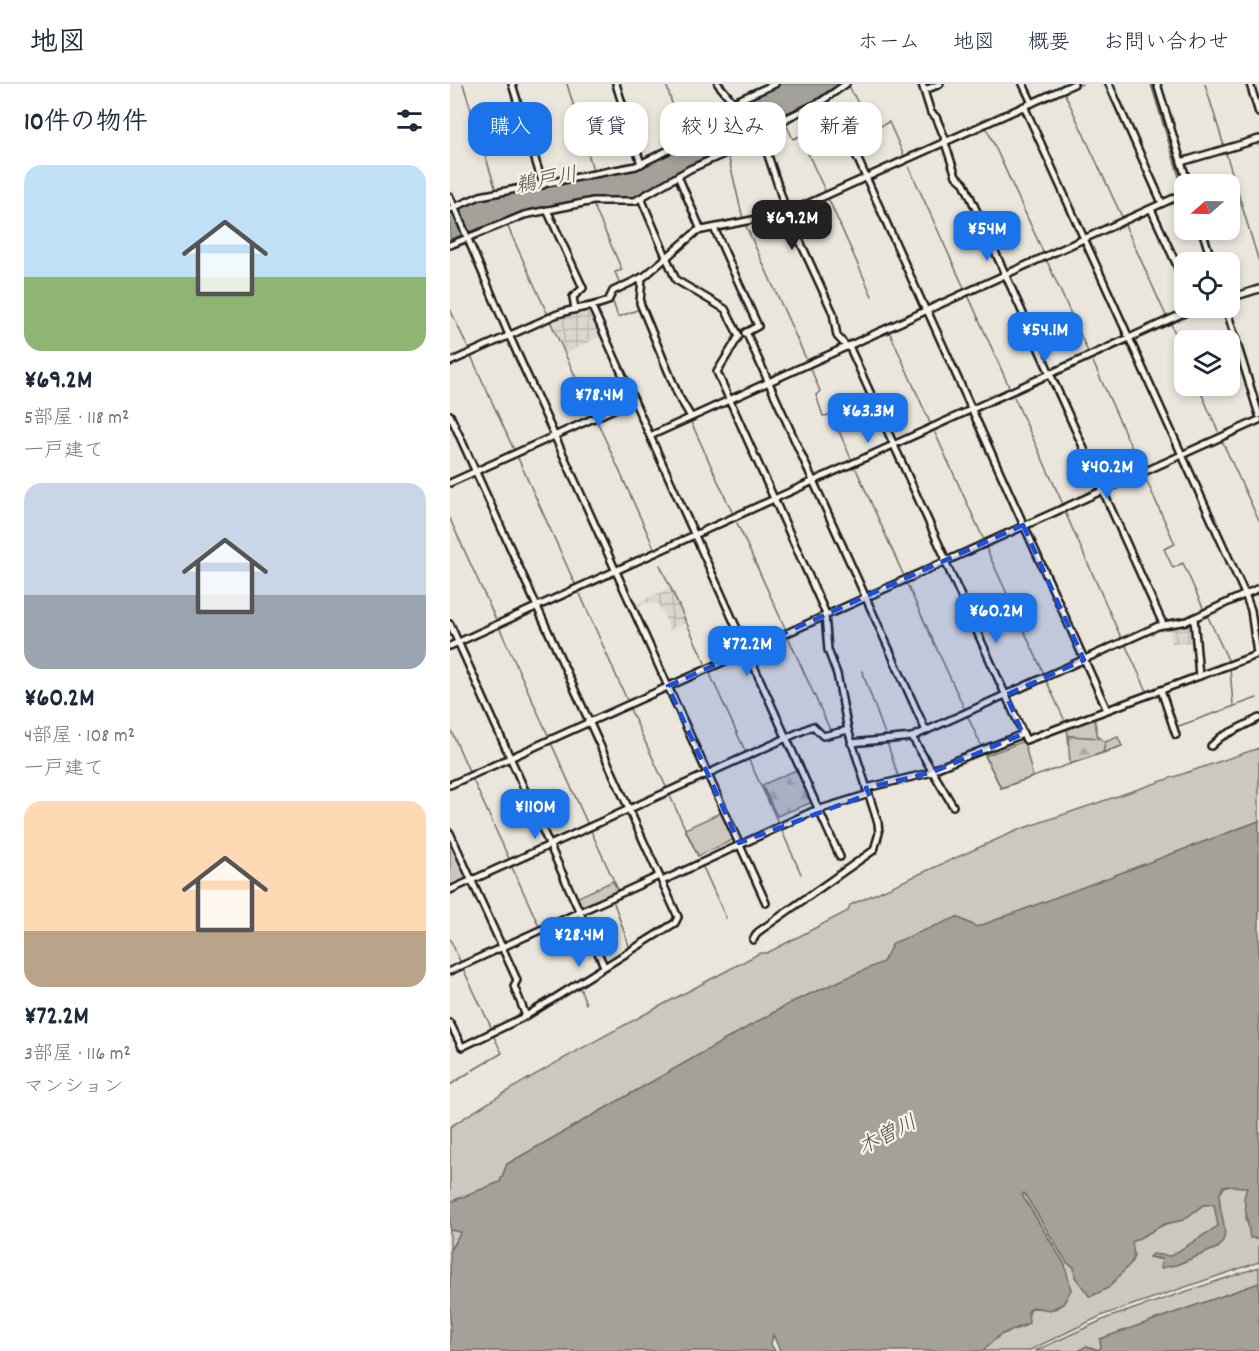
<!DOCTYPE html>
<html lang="ja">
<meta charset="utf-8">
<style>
:root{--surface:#fff;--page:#f2f2f3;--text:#1f2937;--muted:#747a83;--line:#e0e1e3;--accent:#1a73e8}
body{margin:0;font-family:Dekko,"Klee One",sans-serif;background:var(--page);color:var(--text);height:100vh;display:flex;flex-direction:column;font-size:22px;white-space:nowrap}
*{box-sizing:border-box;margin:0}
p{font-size:20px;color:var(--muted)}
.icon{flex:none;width:33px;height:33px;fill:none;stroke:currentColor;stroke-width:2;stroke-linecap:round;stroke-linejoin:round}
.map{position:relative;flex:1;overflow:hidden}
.side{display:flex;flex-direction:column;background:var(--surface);width:450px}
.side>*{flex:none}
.hud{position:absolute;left:18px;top:18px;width:570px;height:54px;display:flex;gap:12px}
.needle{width:39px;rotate:250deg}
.controls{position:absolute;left:724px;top:90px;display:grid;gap:12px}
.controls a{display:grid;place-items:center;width:66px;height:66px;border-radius:12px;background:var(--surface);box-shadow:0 3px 9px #0003;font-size:30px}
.price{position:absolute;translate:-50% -51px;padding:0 14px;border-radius:12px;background:var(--accent);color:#fff;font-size:20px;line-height:39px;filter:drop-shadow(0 2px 3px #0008)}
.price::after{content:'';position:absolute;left:50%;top:36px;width:18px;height:14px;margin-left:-9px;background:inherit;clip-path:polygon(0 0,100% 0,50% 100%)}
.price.on{background:#222;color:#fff}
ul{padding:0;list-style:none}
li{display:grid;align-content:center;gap:12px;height:318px;padding:0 24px}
li span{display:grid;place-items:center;height:186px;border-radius:18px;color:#555}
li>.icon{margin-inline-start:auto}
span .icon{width:108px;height:108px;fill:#fffc;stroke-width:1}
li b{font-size:26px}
h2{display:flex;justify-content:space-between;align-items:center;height:72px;padding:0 24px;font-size:26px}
.tag{padding:0 21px;border-radius:18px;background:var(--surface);box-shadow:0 3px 9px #0003;font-size:21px;line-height:54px}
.tag.on{background:var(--accent);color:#fff}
header{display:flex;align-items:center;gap:36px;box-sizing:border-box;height:84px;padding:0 30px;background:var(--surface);border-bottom:2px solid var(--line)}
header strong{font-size:28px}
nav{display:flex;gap:33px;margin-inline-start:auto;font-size:21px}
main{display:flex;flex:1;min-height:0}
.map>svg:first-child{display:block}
</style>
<header>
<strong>地図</strong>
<nav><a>ホーム</a><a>地図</a><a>概要</a><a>お問い合わせ</a></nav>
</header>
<main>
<section class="side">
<h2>10件の物件<svg class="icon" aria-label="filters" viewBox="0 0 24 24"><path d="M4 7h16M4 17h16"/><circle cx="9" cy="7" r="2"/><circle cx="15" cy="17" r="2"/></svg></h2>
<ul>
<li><span style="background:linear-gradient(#bfe0f5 60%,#8fb573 0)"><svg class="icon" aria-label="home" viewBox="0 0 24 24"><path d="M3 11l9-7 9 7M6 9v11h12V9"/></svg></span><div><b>¥69.2M</b><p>5部屋 · 118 m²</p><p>一戸建て</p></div></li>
<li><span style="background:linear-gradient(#c9d6e8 60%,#9aa5b1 0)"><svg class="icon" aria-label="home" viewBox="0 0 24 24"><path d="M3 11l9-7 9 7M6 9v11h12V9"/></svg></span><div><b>¥60.2M</b><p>4部屋 · 108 m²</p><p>一戸建て</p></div></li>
<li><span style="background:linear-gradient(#ffd9b3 70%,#b9a48a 0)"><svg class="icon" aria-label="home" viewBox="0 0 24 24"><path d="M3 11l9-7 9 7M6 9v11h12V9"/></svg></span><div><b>¥72.2M</b><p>3部屋 · 116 m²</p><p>マンション</p></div></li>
</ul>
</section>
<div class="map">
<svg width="809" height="1267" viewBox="0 0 809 1267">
<defs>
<pattern id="industrial-grid" width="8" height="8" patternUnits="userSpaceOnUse" patternTransform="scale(1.5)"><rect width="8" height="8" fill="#dad7ce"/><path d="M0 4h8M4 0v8" fill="none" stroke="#bab8b0"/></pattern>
<pattern id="forest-firs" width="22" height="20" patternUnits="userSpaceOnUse" patternTransform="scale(1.5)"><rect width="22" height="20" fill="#ccc8c0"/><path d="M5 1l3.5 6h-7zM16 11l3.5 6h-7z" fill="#afaba4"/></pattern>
</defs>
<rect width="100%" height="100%" fill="#eae6dc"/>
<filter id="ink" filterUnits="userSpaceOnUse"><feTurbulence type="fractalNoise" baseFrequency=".0167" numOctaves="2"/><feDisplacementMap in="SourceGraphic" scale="12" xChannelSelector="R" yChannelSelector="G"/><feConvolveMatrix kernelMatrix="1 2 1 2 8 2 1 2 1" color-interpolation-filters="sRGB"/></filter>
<g filter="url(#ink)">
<!-- industrial -->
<g fill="url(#industrial-grid)">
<path d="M122 227 133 229 141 227 152 252 116 269 100 235Z"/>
<path d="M222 503 237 538 220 546 209 521 200 518 185 524 183 521Z"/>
<path d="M742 538 745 558 722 559 719 541Z"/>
</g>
<!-- green -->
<g fill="#ccc8c0" stroke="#74726e" stroke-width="1.5">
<path d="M644 633 648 654 618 652 617 643Z"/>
<path d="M668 653 672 662 653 669 655 658Z"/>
<path d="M574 657 583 693 551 704 535 672Z"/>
<path d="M809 664V737L527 843 507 833 434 878 342 918 57 1080 50 1098 0 1118V1043C99 978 206 925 310 869H317L398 827 400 821 568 746Z"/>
<path d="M272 728 285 755 248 772 235 745Z"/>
<path d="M3 762 18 795 0 803V763Z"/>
<path d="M163 797 169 809 131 825 126 814Z"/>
<path d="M776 1101 798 1103 796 1136 805 1154H809V1178L653 1231 578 1267H532L550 1251 575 1242 581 1224 605 1225 613 1220 617 1213 615 1181 571 1111 574 1109 624 1183 626 1190 645 1210 658 1204 683 1169 681 1158 715 1140 733 1136 753 1121 764 1120 769 1142 721 1172 699 1173 713 1176 712 1180 726 1181 769 1163 771 1131 769 1111Z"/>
<path d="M0 1146 11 1148 0 1166Z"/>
<path d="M809 1183V1199L650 1255 651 1265 648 1266 641 1263 629 1267H585L657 1234Z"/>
</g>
<!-- forest -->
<g fill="url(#forest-firs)" stroke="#74726e" stroke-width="1.5">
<path d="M618 652 650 654 655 658 653 669 620 680Z"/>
<path d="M348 685 363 718 327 732 312 701Z"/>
</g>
<!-- water -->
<g fill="#a3a19a" stroke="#6d6c68" stroke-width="1.5">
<path d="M330 0H389L363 17 301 45 269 63 255 76 187 113 179 115 149 113 69 129 56 134 57 136 0 155V128L25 116 191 83 234 62 288 18Z"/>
<path d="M701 0 735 105V112L733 106Z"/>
<path d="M751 224H756L170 489 169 487Z"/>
<path d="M164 490 165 492 0 566V564Z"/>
<path d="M809 737V1154H800L794 1114 797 1103 773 1102C761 1123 785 1145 769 1163L726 1181 711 1184 712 1175 699 1173 702 1170 721 1172 768 1142 764 1120 753 1121 733 1136 715 1140 682 1158 684 1172 681 1179 658 1204 640 1213 625 1193 624 1183 617 1179 574 1109 572 1111 615 1181 621 1206 613 1220 600 1226 583 1223 578 1227 579 1239 550 1251 532 1267H330L323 1251 321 1260 325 1267H0V1166L11 1148 0 1146V1118L50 1098 57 1080 342 918 433 878 443 859 507 833 527 843Z"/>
<path d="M809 1199V1267H629L636 1262 648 1266 651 1263 650 1255Z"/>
</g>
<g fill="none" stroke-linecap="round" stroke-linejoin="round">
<!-- stream -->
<g stroke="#6d6c68" stroke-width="1.5">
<path d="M13 0 45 103"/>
<path d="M117 0 143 86"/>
<path d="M216 0 233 55"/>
<path d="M612 0 613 1"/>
<path d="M755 0 774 62"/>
<path d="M399 2 422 46 439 38 454 72"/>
<path d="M614 8 672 133"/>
<path d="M578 24 632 0"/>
<path d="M574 26 536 43 594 170"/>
<path d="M336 40 343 55 350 52 376 109"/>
<path d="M776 69 809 178"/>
<path d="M258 80 278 71 293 135"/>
<path d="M459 83 515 206"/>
<path d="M378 114 422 212"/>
<path d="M143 120 172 186 165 188 170 200"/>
<path d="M57 141 98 231"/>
<path d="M675 141 717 234"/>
<path d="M296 142 357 277"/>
<path d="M596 175 639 270"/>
<path d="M518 211 560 305"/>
<path d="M163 218 168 233 190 225"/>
<path d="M0 225 19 266"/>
<path d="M100 237 143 331"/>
<path d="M721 240 735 272"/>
<path d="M428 253 440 249 481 341"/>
<path d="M21 272 64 366"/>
<path d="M643 278 689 380"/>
<path d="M360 283 370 307 366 311 373 332 382 331 402 377"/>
<path d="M748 302 768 347"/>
<path d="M564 313 612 418"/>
<path d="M147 337 205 466"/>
<path d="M241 338 283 430"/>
<path d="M485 349 533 454"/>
<path d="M772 357 809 437"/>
<path d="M67 372 126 502"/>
<path d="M406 385 453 490"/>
<path d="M694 391 725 460 714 465 723 484 733 479 754 526 737 534 714 537"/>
<path d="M615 428 672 556"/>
<path d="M0 435 47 538"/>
<path d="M287 439 335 544"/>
<path d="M536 464 594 590"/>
<path d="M210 481 255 579"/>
<path d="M457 500 515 626"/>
<path d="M130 510 177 616"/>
<path d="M757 531 779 578"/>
<path d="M50 545 98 651"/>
<path d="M338 553 381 648"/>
<path d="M675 560 697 607"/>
<path d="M780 584 783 621"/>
<path d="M412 587 436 653"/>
<path d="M260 590 296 669"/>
<path d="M596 596 614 635"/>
<path d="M180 625 217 705"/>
<path d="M517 631 532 663"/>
<path d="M628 634 779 578"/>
<path d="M726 643 807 614"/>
<path d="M0 644 19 687"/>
<path d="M437 658 448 692"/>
<path d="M102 661 138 741"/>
<path d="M521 673 573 654"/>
<path d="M536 673 551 704 672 662"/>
<path d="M298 674 327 736"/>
<path d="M23 696 60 777"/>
<path d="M219 710 248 772"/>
<path d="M370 722 437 702"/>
<path d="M140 745 169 808"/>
<path d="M331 745 351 790"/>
<path d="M290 757 330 740"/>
<path d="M61 781 89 842"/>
<path d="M253 783 276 834"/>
<path d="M211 793 286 759"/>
<path d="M164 819 179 862"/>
<path d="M132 830 155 819"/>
<path d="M102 843 128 832"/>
<path d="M0 855 10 877"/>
<path d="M14 887 42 945"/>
<path d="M129 901 136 920"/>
<path d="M23 986 52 969 43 951"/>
<path d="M0 1001 20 988"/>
</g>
<!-- minor casing -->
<g stroke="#1c1c1c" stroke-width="10">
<g id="minor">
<path d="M62 0 93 101"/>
<path d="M166 0 191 80"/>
<path d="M268 0 284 19"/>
<path d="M472 0 481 29 486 33 496 57"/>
<path d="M573 0 582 19"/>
<path d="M659 0 712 119"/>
<path d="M707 0 738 100"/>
<path d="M800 0 809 29"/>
<path d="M475 6 490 0"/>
<path d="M369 19 378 36 402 62 476 227"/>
<path d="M574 22 795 510 801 526 807 570"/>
<path d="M312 53 337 129 383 229 387 252 397 263"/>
<path d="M495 59 506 92 514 99 713 540"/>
<path d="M731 78 809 55"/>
<path d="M228 92 251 146"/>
<path d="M0 113 59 251 316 819"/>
<path d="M191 114 226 196 275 225 289 252 267 288 376 530"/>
<path d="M0 125 30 112 186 82 235 58 286 17 325 0"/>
<path d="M701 125 735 199"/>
<path d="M97 126 133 204 123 213 125 225"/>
<path d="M264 144 308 242 295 249"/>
<path d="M752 146 762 178"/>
<path d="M0 161 74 131 143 117H185L240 85 312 53 339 33 369 19 396 0"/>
<path d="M192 193 190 219 228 311 241 333"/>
<path d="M780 214 809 205"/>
<path d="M142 223 200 352 735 109"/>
<path d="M776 224 809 331"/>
<path d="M477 226 657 626"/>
<path d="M296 248 476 647"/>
<path d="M399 262 496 476"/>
<path d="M0 278 105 231C123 224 140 224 158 217L163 207 195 192 247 147 337 129 624 0"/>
<path d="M0 331 228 833 225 839 76 932 12 963 0 939"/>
<path d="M200 352 390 773"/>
<path d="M0 399 184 316"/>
<path d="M495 477 576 656 809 570"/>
<path d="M744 534 749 592"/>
<path d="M0 540 154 882"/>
<path d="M0 562 745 224"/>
<path d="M711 606 726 651"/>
<path d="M462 653 503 722"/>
<path d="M401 659 462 653 708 542 737 537 809 504"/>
<path d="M761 662 771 653 809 634"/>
<path d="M482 686 573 650"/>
<path d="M0 701 809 336"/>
<path d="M416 704 483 688"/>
<path d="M0 749 67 896 64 902 76 932"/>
<path d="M212 797 361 728 419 710"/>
<path d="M0 806 363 642 373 652 398 646"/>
<path d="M303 856 308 848 424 766 429 749 428 739 398 646 387 590 378 566 375 531"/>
<path d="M0 887 209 792"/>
</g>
</g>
<!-- minor -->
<use href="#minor" stroke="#f7f3e8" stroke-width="5"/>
</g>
</g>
<!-- marked area -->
<path fill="#1d4ed8" fill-opacity="0.2" stroke="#1d4ed8" stroke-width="4.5" stroke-dasharray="12 8" stroke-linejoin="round" d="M573 441 634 576 556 611 573 650 483 688 416 704 419 710 289 759 218 602Z"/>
<g text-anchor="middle" stroke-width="4.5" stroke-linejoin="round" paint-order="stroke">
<!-- water labels -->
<g font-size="21" font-style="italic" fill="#52514e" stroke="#f7f3e8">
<text transform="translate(96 95) rotate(-11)" y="7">鵜戸川</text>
<text transform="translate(437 1050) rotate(-27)" y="7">木曽川</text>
</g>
</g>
</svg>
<div class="controls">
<a><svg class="needle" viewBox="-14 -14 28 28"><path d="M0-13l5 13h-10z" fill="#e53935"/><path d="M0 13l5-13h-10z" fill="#747a83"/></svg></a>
<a><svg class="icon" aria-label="locate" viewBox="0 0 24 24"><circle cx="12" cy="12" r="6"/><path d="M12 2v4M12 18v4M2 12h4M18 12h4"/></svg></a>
<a><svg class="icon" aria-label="layers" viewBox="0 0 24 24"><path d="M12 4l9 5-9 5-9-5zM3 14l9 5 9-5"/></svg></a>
</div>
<b class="price on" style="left:342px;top:167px">¥69.2M</b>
<b class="price" style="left:537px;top:178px">¥54M</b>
<b class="price" style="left:595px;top:279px">¥54.1M</b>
<b class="price" style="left:149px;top:344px">¥78.4M</b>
<b class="price" style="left:418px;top:360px">¥63.3M</b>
<b class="price" style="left:657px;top:416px">¥40.2M</b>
<b class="price" style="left:546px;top:560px">¥60.2M</b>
<b class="price" style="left:297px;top:593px">¥72.2M</b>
<b class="price" style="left:85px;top:756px">¥110M</b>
<b class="price" style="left:129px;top:884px">¥28.4M</b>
<div class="hud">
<a class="tag on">購入</a>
<a class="tag">賃貸</a>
<a class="tag">絞り込み</a>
<a class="tag">新着</a>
</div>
</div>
</main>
